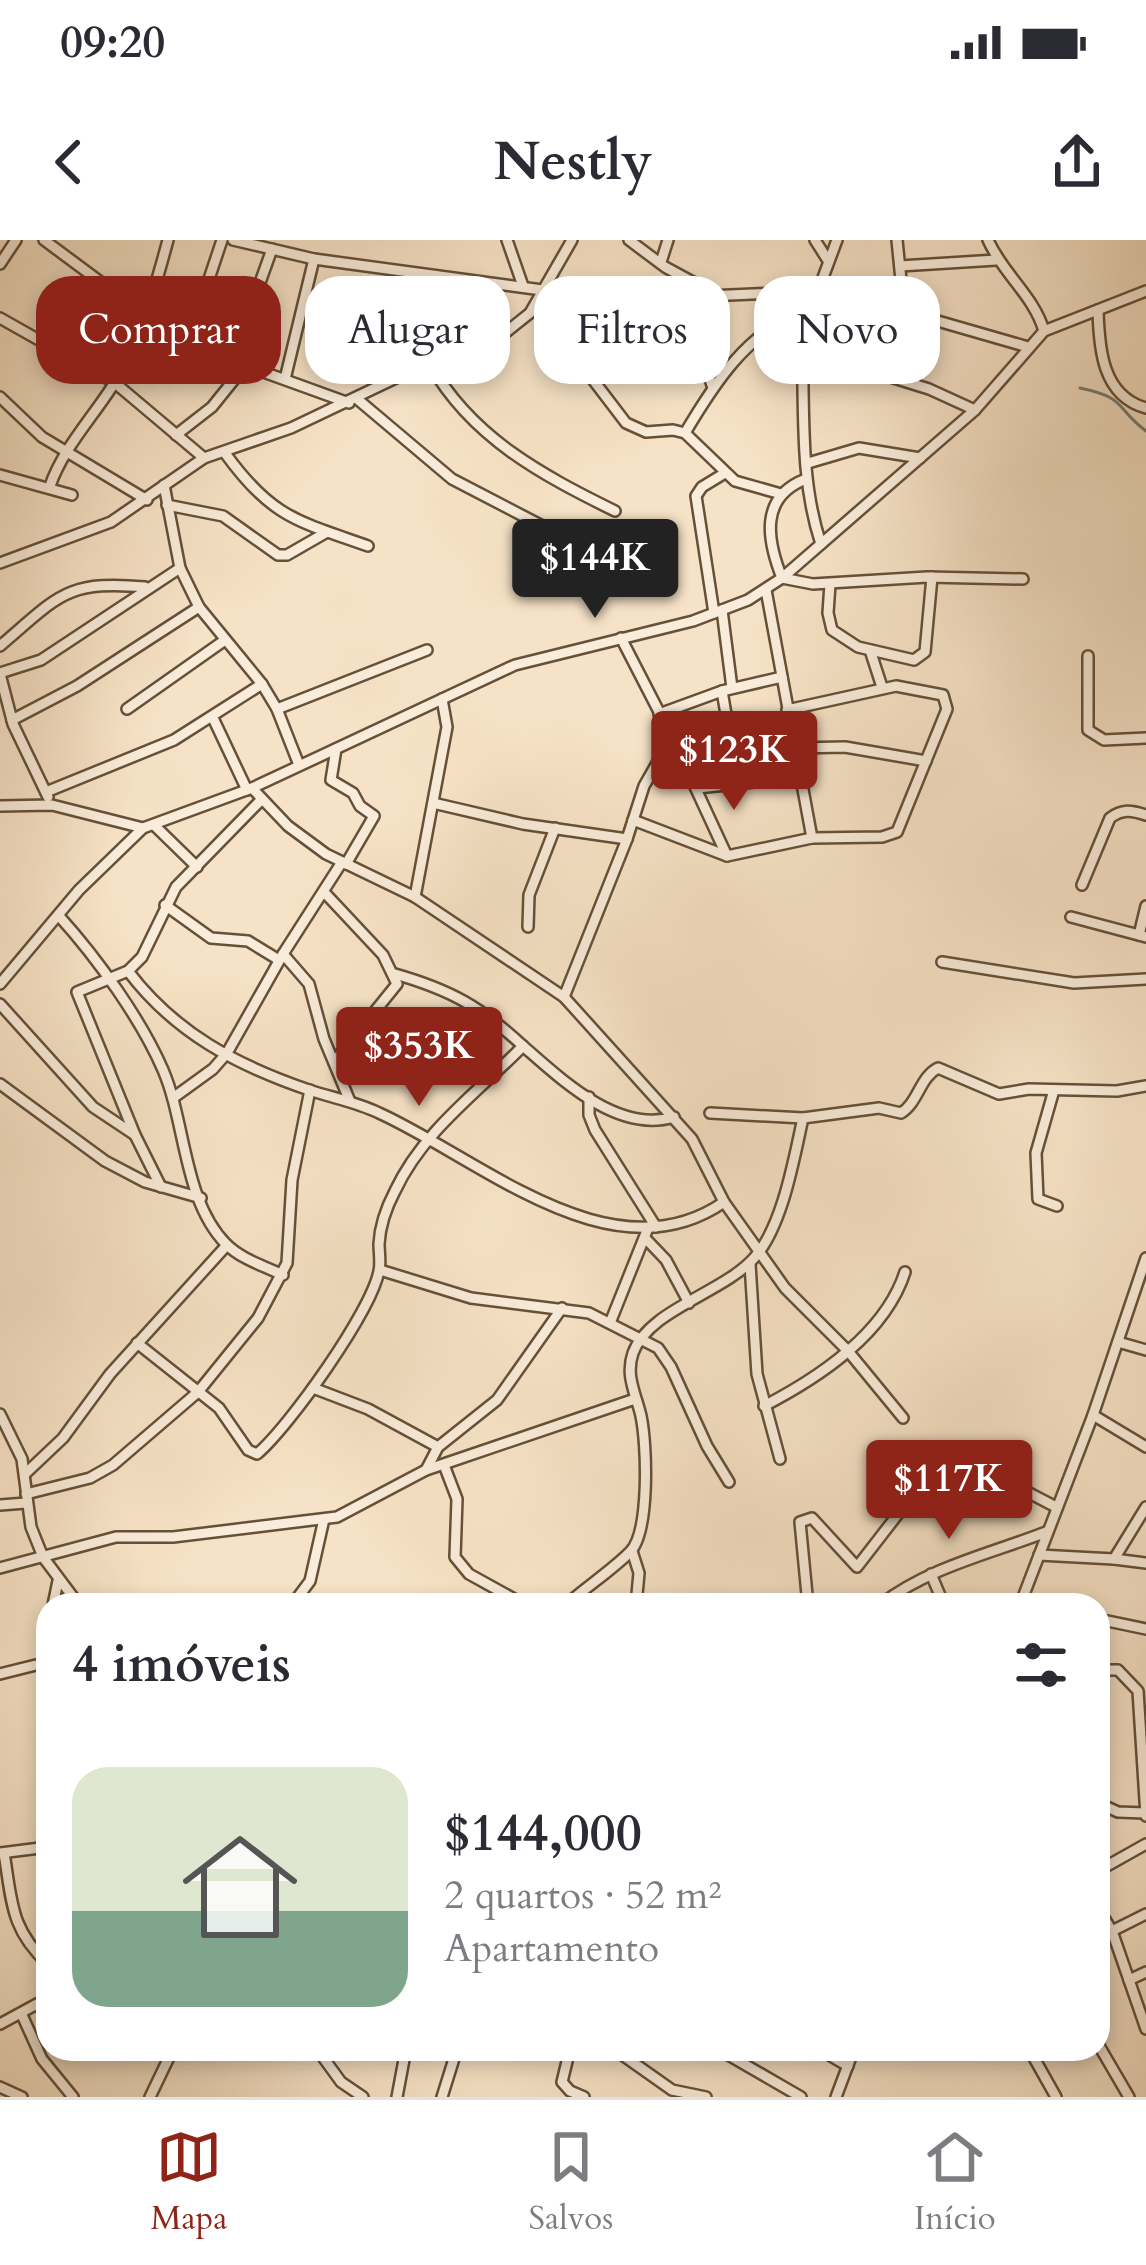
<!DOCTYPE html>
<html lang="pt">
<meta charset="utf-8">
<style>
:root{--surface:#fff;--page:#f2f2f3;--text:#2b2b33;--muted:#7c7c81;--line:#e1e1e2;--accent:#8f2418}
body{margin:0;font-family:Cardo,serif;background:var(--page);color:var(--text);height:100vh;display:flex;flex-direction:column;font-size:45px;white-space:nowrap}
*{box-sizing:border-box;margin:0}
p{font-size:39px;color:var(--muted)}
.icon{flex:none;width:66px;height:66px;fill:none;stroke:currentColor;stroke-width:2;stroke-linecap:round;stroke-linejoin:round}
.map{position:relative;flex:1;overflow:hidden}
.panel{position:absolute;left:36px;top:1353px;width:1074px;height:468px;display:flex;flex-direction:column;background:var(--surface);border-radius:36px;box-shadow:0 6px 18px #0003}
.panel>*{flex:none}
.guide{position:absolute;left:36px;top:36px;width:1074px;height:108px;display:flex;gap:24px}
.price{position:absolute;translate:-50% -102px;padding:0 27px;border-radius:12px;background:var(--accent);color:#fff;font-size:39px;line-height:78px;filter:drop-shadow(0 3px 6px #0008)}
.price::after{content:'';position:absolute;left:50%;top:72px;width:36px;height:27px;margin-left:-18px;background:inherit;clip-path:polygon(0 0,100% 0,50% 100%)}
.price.current{background:#222;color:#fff}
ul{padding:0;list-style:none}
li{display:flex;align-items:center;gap:36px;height:300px;padding:0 36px}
li span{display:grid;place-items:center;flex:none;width:336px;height:240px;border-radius:36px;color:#555}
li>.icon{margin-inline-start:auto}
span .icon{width:144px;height:144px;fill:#fffc;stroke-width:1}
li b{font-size:51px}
h2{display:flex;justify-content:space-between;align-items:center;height:144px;padding:0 36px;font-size:51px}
.tag{padding:0 42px;border-radius:36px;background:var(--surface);box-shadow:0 6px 18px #0003;font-size:42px;line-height:108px}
.tag.current{background:var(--accent);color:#fff}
.status{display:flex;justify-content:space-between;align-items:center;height:84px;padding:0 60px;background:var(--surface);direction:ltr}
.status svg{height:33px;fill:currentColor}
header{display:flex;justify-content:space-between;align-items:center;height:156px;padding:0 36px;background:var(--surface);font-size:54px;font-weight:600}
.menu{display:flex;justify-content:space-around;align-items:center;height:168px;border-top:3px solid var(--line);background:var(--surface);font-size:33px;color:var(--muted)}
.menu a{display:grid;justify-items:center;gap:6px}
.menu .current{color:var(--accent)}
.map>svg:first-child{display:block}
</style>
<div class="status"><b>09:20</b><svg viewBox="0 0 49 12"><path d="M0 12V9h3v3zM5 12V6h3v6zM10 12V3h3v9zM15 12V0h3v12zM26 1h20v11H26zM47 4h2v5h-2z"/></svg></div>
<header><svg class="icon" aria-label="back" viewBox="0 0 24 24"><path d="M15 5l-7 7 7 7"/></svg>Nestly<svg class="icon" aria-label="share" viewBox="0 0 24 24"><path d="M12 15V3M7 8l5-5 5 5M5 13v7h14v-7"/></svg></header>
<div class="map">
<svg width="1146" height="1857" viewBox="0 0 1146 1857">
<rect width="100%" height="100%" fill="#f6e2c6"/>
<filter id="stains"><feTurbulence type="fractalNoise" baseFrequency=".00167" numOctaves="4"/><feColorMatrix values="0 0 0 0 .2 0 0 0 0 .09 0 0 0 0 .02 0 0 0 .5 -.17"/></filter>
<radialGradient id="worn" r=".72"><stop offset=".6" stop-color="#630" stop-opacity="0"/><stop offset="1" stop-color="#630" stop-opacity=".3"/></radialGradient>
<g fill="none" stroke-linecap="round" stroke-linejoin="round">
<!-- stream -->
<path stroke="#767d76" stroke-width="3" d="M1080 148C1128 158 1114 167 1146 191"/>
<!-- minor casing -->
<g stroke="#665038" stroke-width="14">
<g id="minor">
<path d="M44 0 145 75 219 116 349 163"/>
<path d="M233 0 314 19 616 60 818 51 875 63 1028 107"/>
<path d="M507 0 523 46"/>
<path d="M629 0 665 27 713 53"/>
<path d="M815 0 827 19"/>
<path d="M988 0C1003 34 1034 56 1044 91"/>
<path d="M661 22 668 0"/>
<path d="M0 24 16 0"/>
<path d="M900 26 996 20"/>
<path d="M798 51C809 135 794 223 821 304"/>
<path d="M818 51 837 0"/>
<path d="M556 52V79L568 107 626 183 646 192 673 190 685 193 735 241 781 254"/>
<path d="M681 57 713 148"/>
<path d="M897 69 901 40 897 0"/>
<path d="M1098 70C1099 108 1102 156 1146 168"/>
<path d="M0 78 115 143 204 218"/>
<path d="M189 99 222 0"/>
<path d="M804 110 929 149 975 170"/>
<path d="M232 121 272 9"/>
<path d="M430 124C472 198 542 235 615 271"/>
<path d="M285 139 314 19"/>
<path d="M0 157 42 197 147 260"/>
<path d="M356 158 452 239 554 292"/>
<path d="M685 193C714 144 746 94 801 72"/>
<path d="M176 195 212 167 245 126"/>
<path d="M225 213C271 277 297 281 368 306"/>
<path d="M808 223 859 208 920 218"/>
<path d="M0 235 72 255"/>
<path d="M806 239C759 257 767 300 782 338L813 344 927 337 1023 339"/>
<path d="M164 245 180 328 199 367 262 444 277 469 299 525"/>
<path d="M50 246C63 208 94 176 115 142 141 100 155 48 168 0"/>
<path d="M167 265 223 276 278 315H287L327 292"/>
<path d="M0 323 111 282 204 218 291 188 415 129 490 105 530 73 572 0"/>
<path d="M830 344 828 373 832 390 858 407 914 420 925 412 932 337"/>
<path d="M766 350 812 598"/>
<path d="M722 370 732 448"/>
<path d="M714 373 696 256 702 247 725 233"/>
<path d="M0 406C59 356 65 340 145 347"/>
<path d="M870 410 882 447"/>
<path d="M1088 416V490L1104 500 1146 498"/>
<path d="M0 433 41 420 180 328"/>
<path d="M0 434 13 484 48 557"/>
<path d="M722 451 738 544"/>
<path d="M127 469 225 400"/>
<path d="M277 469 427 410"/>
<path d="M659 474 722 451 782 437"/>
<path d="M213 478 247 550"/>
<path d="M12 480 77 446 199 367"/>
<path d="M672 497 727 616"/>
<path d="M796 508 845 507 926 521"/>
<path d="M336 509 331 540 353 553 360 566 374 576 346 624"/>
<path d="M252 548 288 586 326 614 415 657 564 757 692 899 724 962 785 1048 848 1111 903 1178"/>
<path d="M698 548 801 537"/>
<path d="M46 552 174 500 262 444"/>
<path d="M433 563 523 584 627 599"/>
<path d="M0 566 52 565 143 588"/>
<path d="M633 580 727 616 812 598 882 597 897 592 947 469 943 455 896 446 787 470"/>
<path d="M154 585 197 627"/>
<path d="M1082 645 1110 578C1122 569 1131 570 1146 575"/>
<path d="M324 652 383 715 397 744 334 822"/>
<path d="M415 657 447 487 442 459"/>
<path d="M165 665 211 698 248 701 279 720"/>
<path d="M59 676C97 718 141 779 163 830 186 883 183 960 226 1004 241 1019 264 1026 283 1035"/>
<path d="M1071 677 1146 697"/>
<path d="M528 687 529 655 555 588"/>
<path d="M1139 695 1146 666"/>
<path d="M283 714 309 744 324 799 349 859"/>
<path d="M942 722 1074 743 1146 739"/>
<path d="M128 731C175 793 236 825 309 850 333 858 356 862 379 873 479 918 612 1040 724 962"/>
<path d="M395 734C451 750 481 767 523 806"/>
<path d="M0 744 79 650 143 588 252 548 515 425 693 381 748 360 782 338 975 170 1044 91 1146 51"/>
<path d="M564 757 627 599 644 546 672 497 621 398"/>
<path d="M0 764 93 867 135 895"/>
<path d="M0 844 105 921 145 942 201 958"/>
<path d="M1054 850 1036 913 1038 959 1057 966"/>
<path d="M589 857V875L595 890 656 987"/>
<path d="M173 858 213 829 227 813 283 714 342 622"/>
<path d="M710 873 803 878 879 868 901 873C918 863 920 837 938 828L999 854 1029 849 1117 851 1146 846"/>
<path d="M161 947 135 895 77 752 128 731 142 717 176 647 262 559"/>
<path d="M645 998 666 1020 689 1063"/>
<path d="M750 1024 757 1134 780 1219"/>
<path d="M380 1030 471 1058 589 1073 658 1108 671 1127 707 1206 729 1242"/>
<path d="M610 1083 648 988"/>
<path d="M1118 1102 1146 1110"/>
<path d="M137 1103 219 1168 248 1210 257 1214C289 1187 371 1072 379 1031 381 1023 379 1012 379 1004 380 985 386 968 395 951 423 891 478 852 523 806 562 840 618 894 674 877"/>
<path d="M313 1148 368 1169 438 1207"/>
<path d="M764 1166C820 1137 885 1094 905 1032"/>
<path d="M0 1174 22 1219 31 1287 43 1317 79 1365"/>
<path d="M1093 1175 1146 1207"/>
<path d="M949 1211 1056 1267"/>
<path d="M444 1225 457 1259 455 1317 469 1334 525 1365"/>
<path d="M426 1230 438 1207 497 1160 562 1068"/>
<path d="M25 1234 63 1198 110 1134 227 1005"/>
<path d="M26 1254 90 1238 113 1225 198 1152 258 1078 287 1023 292 940 310 850"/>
<path d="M0 1265 26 1263"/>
<path d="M1146 1267 1114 1319 1146 1323"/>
<path d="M632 1311 639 1333 636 1365"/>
<path d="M1039 1315 1114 1319"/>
<path d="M0 1328 116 1297H173L337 1277 426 1230 635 1159"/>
<path d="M931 1334 944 1365"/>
<path d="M53 1365 58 1341"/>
<path d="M292 1365 310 1341 324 1279"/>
<path d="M566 1365C586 1347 611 1331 630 1312 650 1292 647 1204 641 1176 636 1154 625 1136 633 1113 649 1069 724 1053 755 1017 783 985 794 918 803 878"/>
<path d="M808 1365 800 1282 812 1278 857 1327 905 1265"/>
<path d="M880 1365C929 1327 990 1314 1046 1292"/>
<path d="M1020 1365 1093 1175 1146 1018"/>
<path d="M1098 1379 1146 1389"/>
<path d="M1098 1430H1118L1138 1451 1146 1576"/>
<path d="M0 1434 48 1422"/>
<path d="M1098 1563 1118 1572 1145 1573"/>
<path d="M0 1613 48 1607"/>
<path d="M4 1613C12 1661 10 1689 48 1724"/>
<path d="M1098 1631 1146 1604"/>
<path d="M1098 1668 1112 1691 1146 1789"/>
<path d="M1098 1698 1146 1674"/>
<path d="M1129 1740 1146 1732"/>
<path d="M22 1775 42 1819 73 1857"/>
<path d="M0 1784 48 1758"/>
<path d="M1098 1804 1129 1857"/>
<path d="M199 1809 209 1813 224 1809"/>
<path d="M317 1809 341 1842 363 1857"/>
<path d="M570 1809 562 1842 570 1851 584 1857"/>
<path d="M614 1809 672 1850 706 1857"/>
<path d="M718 1809 801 1857"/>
<path d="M819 1809 848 1826"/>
<path d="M1029 1809 1056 1857"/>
<path d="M0 1847 22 1857"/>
<path d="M150 1857 173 1809"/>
<path d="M397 1857 406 1809"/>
<path d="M442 1857 457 1809"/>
<path d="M836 1857 854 1809"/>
</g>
</g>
<!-- minor -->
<use href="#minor" stroke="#f9ecda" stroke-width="9"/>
</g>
<rect width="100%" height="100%" filter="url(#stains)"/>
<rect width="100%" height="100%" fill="url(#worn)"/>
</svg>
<b class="price current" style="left:595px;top:381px">$144K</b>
<b class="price" style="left:734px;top:573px">$123K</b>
<b class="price" style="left:419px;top:869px">$353K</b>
<b class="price" style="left:949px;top:1302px">$117K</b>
<div class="guide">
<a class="tag current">Comprar</a>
<a class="tag">Alugar</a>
<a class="tag">Filtros</a>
<a class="tag">Novo</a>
</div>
<section class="panel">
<h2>4 imóveis<svg class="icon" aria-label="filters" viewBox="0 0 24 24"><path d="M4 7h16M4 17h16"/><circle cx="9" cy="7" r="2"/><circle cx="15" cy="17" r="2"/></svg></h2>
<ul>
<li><span style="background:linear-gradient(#dfe7d0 60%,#7fa58c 0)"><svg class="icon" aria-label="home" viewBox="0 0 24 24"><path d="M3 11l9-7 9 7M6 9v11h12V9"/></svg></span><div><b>$144,000</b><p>2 quartos · 52 m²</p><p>Apartamento</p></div></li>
</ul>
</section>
</div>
<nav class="menu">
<a class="current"><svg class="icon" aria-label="map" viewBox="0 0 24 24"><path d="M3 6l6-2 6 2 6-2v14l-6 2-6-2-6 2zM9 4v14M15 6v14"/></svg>Mapa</a>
<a><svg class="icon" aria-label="saved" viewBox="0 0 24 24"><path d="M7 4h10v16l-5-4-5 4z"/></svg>Salvos</a>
<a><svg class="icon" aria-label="home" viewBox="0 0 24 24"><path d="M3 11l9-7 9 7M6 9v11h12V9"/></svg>Início</a>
</nav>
